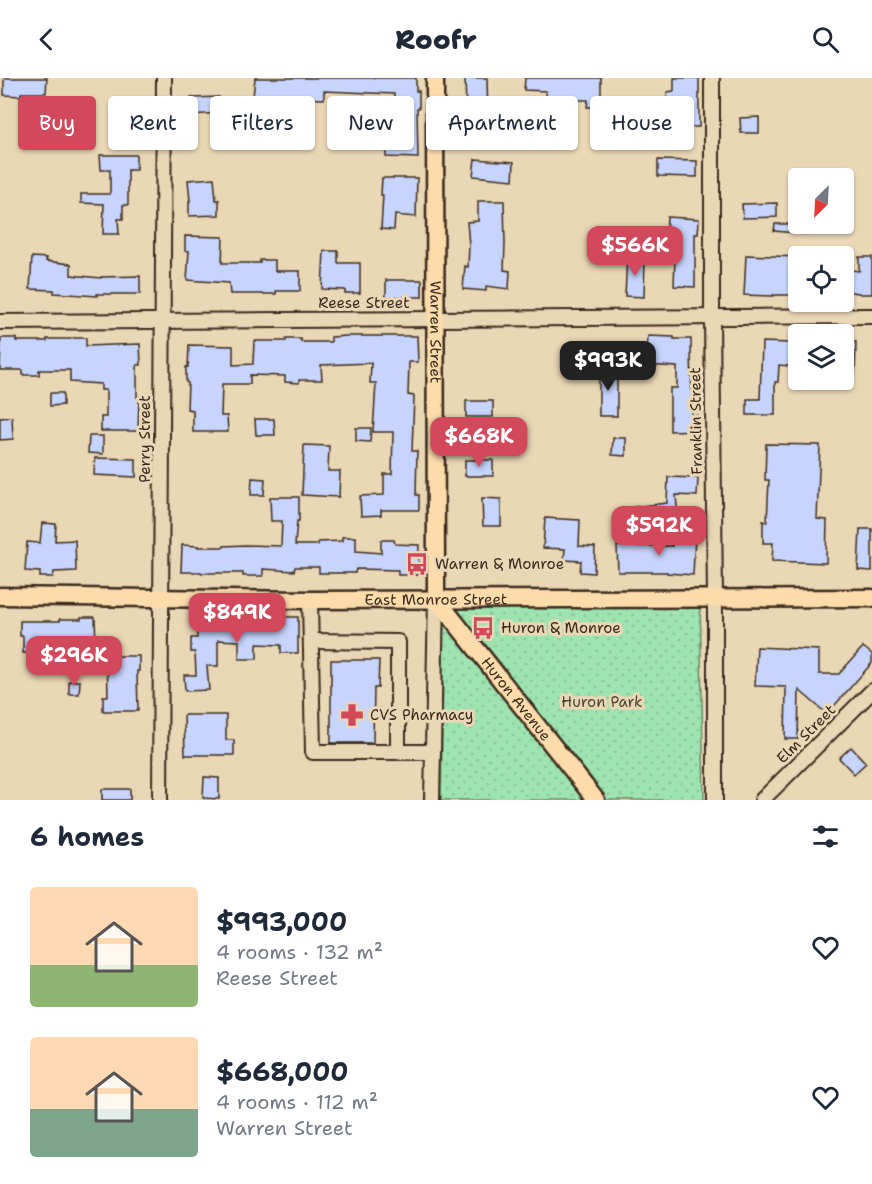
<!DOCTYPE html>
<meta charset="utf-8">
<style>
:root{--surface:#fff;--page:#f2f2f3;--text:#1f2937;--muted:#747a83;--accent:#d1495b}
body{margin:0;font-family:"Shantell Sans",sans-serif;background:var(--page);color:var(--text);height:100vh;display:flex;flex-direction:column;font-size:22px;white-space:nowrap}
*{box-sizing:border-box;margin:0}
p{font-size:20px;color:var(--muted)}
.icon{flex:none;width:33px;height:33px;fill:none;stroke:currentColor;stroke-width:2;stroke-linecap:round;stroke-linejoin:round}
.map{position:relative;height:722px;overflow:hidden}
.panel{display:flex;flex-direction:column;background:var(--surface);flex:1}
.panel>*{flex:none}
.guide{position:absolute;left:18px;top:18px;width:837px;height:54px;display:flex;gap:12px}
.needle{width:39px;rotate:204deg}
.fabs{position:absolute;left:788px;top:90px;display:grid;gap:12px}
.fabs a{display:grid;place-items:center;width:66px;height:66px;border-radius:6px;background:var(--surface);box-shadow:0 2px 4px #0004;font-size:30px}
.price{position:absolute;translate:-50% -51px;padding:0 14px;border-radius:12px;background:var(--accent);color:#fff;font-size:20px;line-height:39px;filter:drop-shadow(0 2px 3px #0008)}
.price::after{content:'';position:absolute;left:50%;top:36px;width:18px;height:14px;margin-left:-9px;background:inherit;clip-path:polygon(0 0,100% 0,50% 100%)}
.price.selected{background:#222;color:#fff}
ul{padding:0;list-style:none}
li{display:flex;align-items:center;gap:18px;height:150px;padding:0 30px}
li span{display:grid;place-items:center;flex:none;width:168px;height:120px;border-radius:6px;color:#555}
li>.icon{margin-inline-start:auto}
span .icon{width:72px;height:72px;fill:#fffc;stroke-width:1}
li b{font-size:26px}
h2{display:flex;justify-content:space-between;align-items:center;height:72px;padding:0 30px;font-size:26px}
.tag{padding:0 21px;border-radius:6px;background:var(--surface);box-shadow:0 2px 4px #0004;font-size:21px;line-height:54px}
.tag.selected{background:var(--accent);color:#fff}
header{display:flex;justify-content:space-between;align-items:center;height:78px;padding:0 30px;background:var(--surface);font-size:27px;font-weight:800}
.map>svg:first-child{display:block}
</style>
<header><svg class="icon" aria-label="back" viewBox="0 0 24 24"><path d="M15 5l-7 7 7 7"/></svg>Roofr<svg class="icon" aria-label="search" viewBox="0 0 24 24"><circle cx="10" cy="10" r="6"/><path d="M15 15l6 6"/></svg></header>
<div class="map">
<svg width="872" height="722" viewBox="0 0 872 722">
<defs>
<pattern id="park-dots" width="8" height="8" patternUnits="userSpaceOnUse" patternTransform="scale(1.5)"><rect width="8" height="8" fill="#9de4b1"/><path d="M2 2h.1M6 6h.1" fill="none" stroke="#88c498" stroke-width="1.8" stroke-linecap="round"/></pattern>
</defs>
<rect width="100%" height="100%" fill="#ead7b5"/>
<filter id="ink" filterUnits="userSpaceOnUse"><feTurbulence type="fractalNoise" baseFrequency=".0167" numOctaves="2"/><feDisplacementMap in="SourceGraphic" scale="12" xChannelSelector="R" yChannelSelector="G"/><feConvolveMatrix kernelMatrix="1 2 1 2 8 2 1 2 1" color-interpolation-filters="sRGB"/></filter>
<g filter="url(#ink)">
<!-- park -->
<path fill="url(#park-dots)" stroke="#6c8768" stroke-width="1.5" d="M700 525 704 722H441L444 530Z"/>
<!-- building -->
<g fill="#c7d5fc" stroke="#3b2a1e" stroke-width="1.5">
<path d="M4 0H47L46 15H21V18L4 17Z"/>
<path d="M255 0H416V13H419V30H417L418 80 386 79V59H382L381 44 394 43V16L324 13V21L300 20V22L253 19Z"/>
<path d="M465 0H487L488 42H491V58H469L468 33H466Z"/>
<path d="M525 0H601V29H587L588 22H567V19H546V13L524 12Z"/>
<path d="M674 0H699V49H668L667 14 674 13Z"/>
<path d="M219 19 220 35 191 37V20Z"/>
<path d="M759 39V55H741L740 40Z"/>
<path d="M544 45H575V58L545 59Z"/>
<path d="M100 77H136V92H128V127H123V141H118L119 156H103L104 126 81 125V116H110V92H101Z"/>
<path d="M475 81 514 84 513 102 473 98Z"/>
<path d="M658 82 697 83V99L658 98Z"/>
<path d="M214 100 216 122H219V137L189 138V123H190L188 102Z"/>
<path d="M382 100H417L416 139 395 137 394 152 381 151 383 117H381Z"/>
<path d="M478 123H504L505 166 504 192 510 193 509 211 486 208V213L463 211 465 188 468 189 469 167 467 144 478 143Z"/>
<path d="M777 125V139L743 140 742 126Z"/>
<path d="M667 139 699 141 698 156H695V209L674 208 675 179H669L668 155 666 154Z"/>
<path d="M775 146H810L809 156 774 153Z"/>
<path d="M185 158 223 159 222 185H260V182H275V193H300V213H276V216H230L229 205 187 202 189 173H185Z"/>
<path d="M324 173H338V185H360V215H345V212L322 211Z"/>
<path d="M746 177 797 179 798 217H773V218L744 217Z"/>
<path d="M627 178 645 179 644 219 625 218Z"/>
<path d="M32 179 47 180 46 183 71 186V197L101 200V199L140 198V216H97V218L54 215V212L30 211Z"/>
<path d="M859 179H872V216H860L859 215 843 213V191L859 193Z"/>
<rect x="386" y="202" width="36" height="17"/>
<path d="M347 258H417L418 284H409L408 317 414 318 412 373H417L416 417H419V432H381V437L361 438 360 418 384 417V396H392L393 354H373L376 305H370L371 285 321 287 322 302H299V305L285 304V298L250 297V306H222L221 338H227L228 354H193V332L187 331 188 305 186 304V289H188L189 267 233 268V287L253 286 254 263H286V261H301V264H331V259Z"/>
<path d="M648 258 674 259V261H691L692 338 699 337 700 352 670 353V310H677V289L646 287Z"/>
<path d="M1 260H16V263H47V261H71L72 260H86V268L140 266 141 287H137V319H139L138 353H101V339H106V312H101V306L70 304V292H39V297H23V292H0Z"/>
<path d="M762 264 791 265 789 288 779 287 778 304H775V337H747V321H760Z"/>
<path d="M843 264H856L855 295H843Z"/>
<rect x="599" y="289" width="18" height="49"/>
<path d="M50 315H63V327L50 328Z"/>
<rect x="466" y="323" width="27" height="16"/>
<path d="M12 339 13 361 0 362V340Z"/>
<path d="M255 341H274L275 357H256Z"/>
<path d="M356 350H371L370 364 356 363Z"/>
<path d="M89 358H103V376L88 375Z"/>
<path d="M613 360H626V378L612 377Z"/>
<path d="M766 366 820 367 817 441 827 442 826 485 772 483 773 465H763V443L767 444 769 402H765Z"/>
<path d="M304 367 329 368 328 393H340L339 419 302 417Z"/>
<path d="M95 380 136 381V399L94 397Z"/>
<rect x="465" y="382" width="28" height="16"/>
<path d="M668 399 698 400 697 418 676 417 678 441 634 445 633 429 667 425Z"/>
<path d="M252 400 265 401 264 417H251Z"/>
<path d="M270 419H299V443H297L295 467H318V464L342 463V459H356V473L381 475V462H394L395 466 419 467 418 497H398V492L356 491 355 495H319V489H295L294 493 263 491V498H243V495H201V494H181L182 467 198 468V469H224V468L245 467 281 468 282 443H271Z"/>
<path d="M482 420 501 421V448H483Z"/>
<path d="M545 440 580 442 579 468 595 469 594 495 580 494 581 483 564 482 565 471 543 470Z"/>
<path d="M42 445 56 446 55 463 75 462 76 493 54 494 53 499H40V494L25 493 27 464 40 465Z"/>
<path d="M860 451H872V493L858 492Z"/>
<path d="M672 458H695L693 497 667 495V494H618L617 468H672Z"/>
<path d="M81 539H95L96 569 75 570V580H61V578L39 576V575H23V558H20V543H60V541H81Z"/>
<path d="M285 539H298V575H281V567L257 566V581H239V563L218 562V588H207L209 612 185 613 184 597H196L195 574H191V560H197V545H224V543L256 542V545L285 546Z"/>
<path d="M757 569 819 572V596H839L863 569 872 576V585L827 636 799 612 798 661H785L786 609 755 608Z"/>
<path d="M107 578H139V593H137L138 633H103V618H108Z"/>
<path d="M331 582H379L378 610H374L373 665H331Z"/>
<path d="M69 603H80L79 616H69Z"/>
<path d="M184 637H226V662H234V677H185Z"/>
<path d="M851 669 866 685 854 696 839 680Z"/>
<path d="M204 699 219 700V721L203 720Z"/>
<rect x="102" y="711" width="28" height="11"/>
</g>
<g fill="none" stroke-linecap="round" stroke-linejoin="round">
<!-- minor casing -->
<g stroke="#3b2a1e" stroke-width="18">
<g id="minor">
<path d="M712 0V239L715 520V722"/>
<path d="M0 244 872 238"/>
<path d="M310 522 313 674H432"/>
<path d="M311 563 398 564V674"/>
<path d="M160 722 164 0"/>
<path d="M432 722 436 520"/>
<path d="M762 722 872 613"/>
</g>
</g>
<!-- major casing -->
<g stroke="#3b2a1e" stroke-width="21">
<g id="major">
<path id="s1" d="M435 0 436 520"/>
<path id="s2" d="M0 518 310 522 872 520"/>
<path id="s3" d="M436 520 596 722"/>
</g>
</g>
<!-- minor -->
<use href="#minor" stroke="#ead7b5" stroke-width="14"/>
<!-- major -->
<use href="#major" stroke="#fddcac" stroke-width="16"/>
</g>
</g>
<!-- icons -->
<defs>
<g id="bus-bare" transform="scale(1.8)"><path d="M-5-6H5V4H4V6H2V4H-2V6H-4V4H-5ZM-3.5-4V0h7V-4ZM-3.5 1.2v1.5H-2V1.2ZM2 1.2v1.5H3.5V1.2Z" fill="#d1495b" stroke="#ead7b5" stroke-width="2.5" paint-order="stroke"/></g>
<g id="pharmacy-bare" transform="scale(1.8)"><path d="M-2-6h4v4h4v4h-4v4h-4v-4h-4v-4h4Z" fill="#d1495b" stroke="#ead7b5" stroke-width="2.5" paint-order="stroke"/></g>
</defs>
<g fill-rule="evenodd">
<use href="#bus-bare" x="417" y="486"/>
<use href="#bus-bare" x="483" y="550"/>
<use href="#pharmacy-bare" x="352" y="637"/>
</g>
<g text-anchor="middle" stroke-width="6" stroke-linejoin="round" paint-order="stroke">
<!-- street labels -->
<g font-size="15" fill="#3b2a1e" stroke="#ead7b5">
<text x="364" y="230">Reese Street</text>
<text dy="5" stroke="none"><textPath href="#s1" startOffset="254">Warren Street</textPath></text>
<text transform="translate(696 343) rotate(-91)" y="5">Franklin Street</text>
<text transform="translate(145 361) rotate(-90)" y="5">Perry Street</text>
<text dy="5" stroke="none"><textPath href="#s2" startOffset="436">East Monroe Street</textPath></text>
<text dy="5" stroke="none"><textPath href="#s3" startOffset="129">Huron Avenue</textPath></text>
<text transform="translate(806 656) rotate(-45)" y="5">Elm Street</text>
</g>
<!-- poi labels -->
<g font-size="15" fill="#3b2a1e" stroke="#ead7b5" text-anchor="start">
<text x="435" y="491">Warren &amp; Monroe</text>
<text x="501" y="555">Huron &amp; Monroe</text>
<text x="370" y="642">CVS Pharmacy</text>
</g>
<!-- park labels -->
<g font-size="15" fill="#4a4634" stroke="#ead7b5">
<text x="602" y="629">Huron Park</text>
</g>
</g>
</svg>
<div class="fabs">
<a><svg class="needle" viewBox="-14 -14 28 28"><path d="M0-13l5 13h-10z" fill="#e53935"/><path d="M0 13l5-13h-10z" fill="#747a83"/></svg></a>
<a><svg class="icon" aria-label="locate" viewBox="0 0 24 24"><circle cx="12" cy="12" r="6"/><path d="M12 2v4M12 18v4M2 12h4M18 12h4"/></svg></a>
<a><svg class="icon" aria-label="layers" viewBox="0 0 24 24"><path d="M12 4l9 5-9 5-9-5zM3 14l9 5 9-5"/></svg></a>
</div>
<b class="price" style="left:635px;top:199px">$566K</b>
<b class="price selected" style="left:608px;top:314px">$993K</b>
<b class="price" style="left:479px;top:390px">$668K</b>
<b class="price" style="left:659px;top:479px">$592K</b>
<b class="price" style="left:237px;top:566px">$849K</b>
<b class="price" style="left:74px;top:609px">$296K</b>
<div class="guide">
<a class="tag selected">Buy</a>
<a class="tag">Rent</a>
<a class="tag">Filters</a>
<a class="tag">New</a>
<a class="tag">Apartment</a>
<a class="tag">House</a>
</div>
</div>
<section class="panel">
<h2>6 homes<svg class="icon" aria-label="filters" viewBox="0 0 24 24"><path d="M4 7h16M4 17h16"/><circle cx="9" cy="7" r="2"/><circle cx="15" cy="17" r="2"/></svg></h2>
<ul>
<li><span style="background:linear-gradient(#ffd9b3 65%,#8fb573 0)"><svg class="icon" aria-label="home" viewBox="0 0 24 24"><path d="M3 11l9-7 9 7M6 9v11h12V9"/></svg></span><div><b>$993,000</b><p>4 rooms · 132 m²</p><p>Reese Street</p></div><svg class="icon" aria-label="heart" viewBox="0 0 24 24"><path d="M12 20l-8-8c-3-5 5-10 8-4 3-6 11-1 8 4z"/></svg></li>
<li><span style="background:linear-gradient(#ffd9b3 60%,#7fa58c 0)"><svg class="icon" aria-label="home" viewBox="0 0 24 24"><path d="M3 11l9-7 9 7M6 9v11h12V9"/></svg></span><div><b>$668,000</b><p>4 rooms · 112 m²</p><p>Warren Street</p></div><svg class="icon" aria-label="heart" viewBox="0 0 24 24"><path d="M12 20l-8-8c-3-5 5-10 8-4 3-6 11-1 8 4z"/></svg></li>
</ul>
</section>
